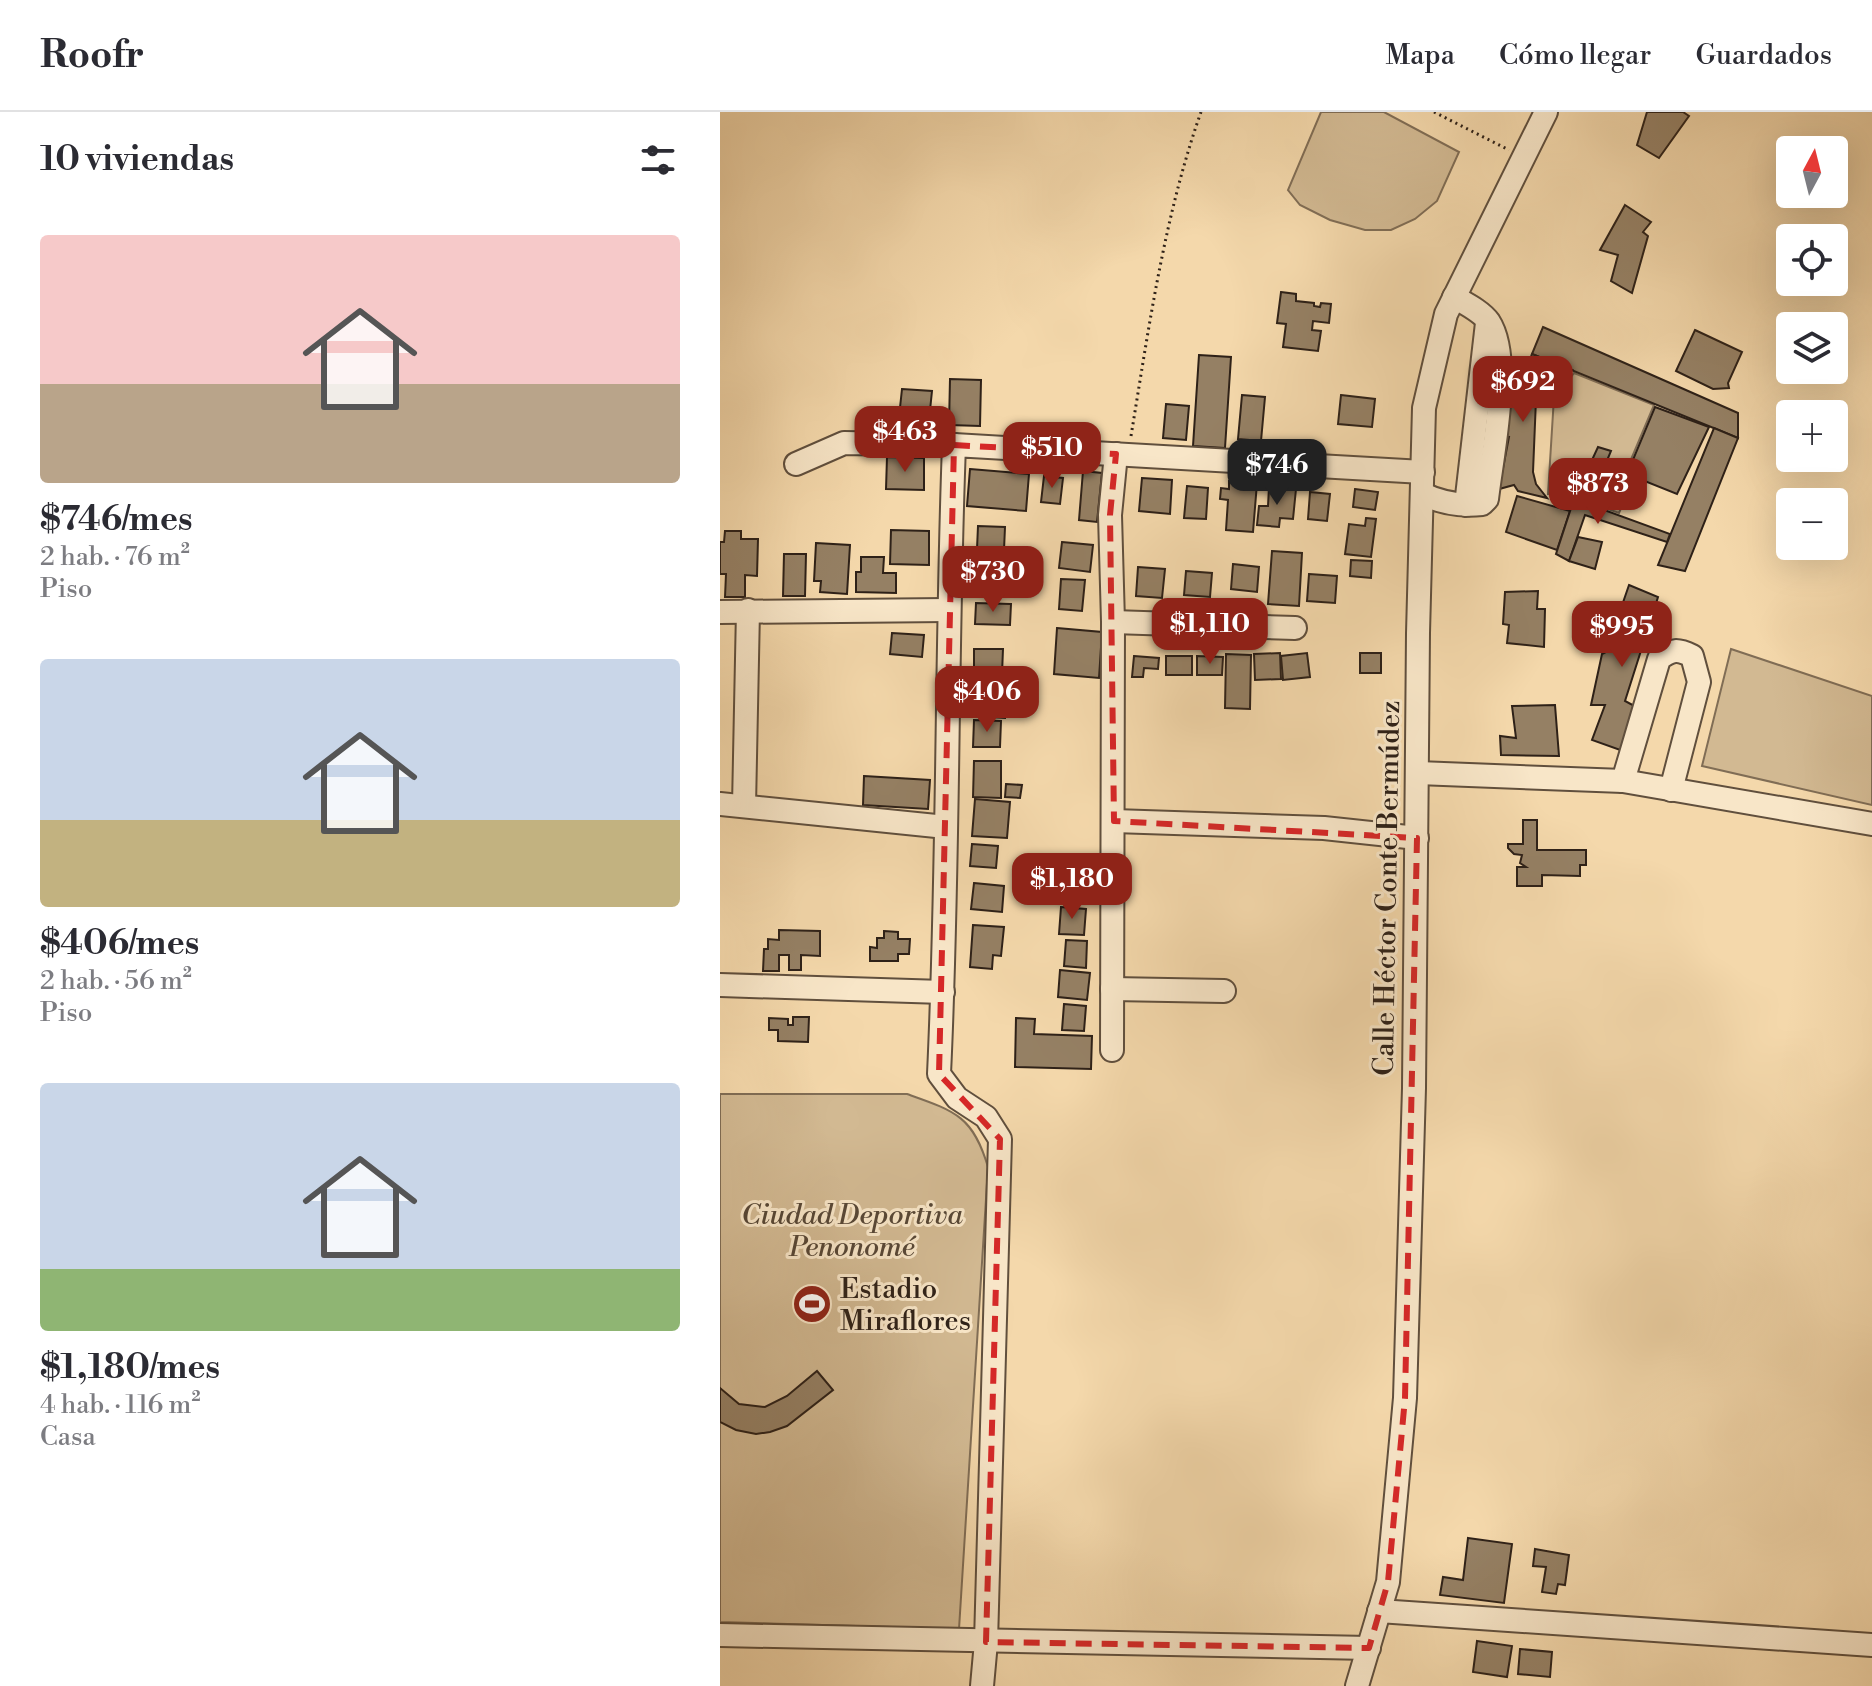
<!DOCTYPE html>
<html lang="es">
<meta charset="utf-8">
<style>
:root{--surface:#fff;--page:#f2f2f3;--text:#2b2b33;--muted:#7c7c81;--line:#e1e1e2;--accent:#8f2418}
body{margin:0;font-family:"Libre Bodoni",serif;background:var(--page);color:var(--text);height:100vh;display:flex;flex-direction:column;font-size:30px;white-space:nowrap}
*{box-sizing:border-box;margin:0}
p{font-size:26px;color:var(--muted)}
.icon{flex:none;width:44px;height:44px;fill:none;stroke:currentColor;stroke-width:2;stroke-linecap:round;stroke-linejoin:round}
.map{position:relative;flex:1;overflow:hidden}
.details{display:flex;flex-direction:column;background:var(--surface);width:720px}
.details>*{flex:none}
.needle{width:52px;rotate:7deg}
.controls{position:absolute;left:1056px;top:24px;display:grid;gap:16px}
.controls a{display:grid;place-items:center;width:72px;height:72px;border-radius:8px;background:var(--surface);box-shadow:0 8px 32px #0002;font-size:40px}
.price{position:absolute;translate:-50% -68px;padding:0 18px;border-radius:16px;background:var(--accent);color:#fff;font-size:26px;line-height:52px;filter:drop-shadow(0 2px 4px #0008)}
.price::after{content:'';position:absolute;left:50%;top:48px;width:24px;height:18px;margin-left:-12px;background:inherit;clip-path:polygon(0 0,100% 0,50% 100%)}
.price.active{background:#222;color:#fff}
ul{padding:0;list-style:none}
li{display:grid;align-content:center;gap:16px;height:424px;padding:0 40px}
li span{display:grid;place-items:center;height:248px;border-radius:8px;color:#555}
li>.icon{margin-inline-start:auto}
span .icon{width:144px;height:144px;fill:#fffc;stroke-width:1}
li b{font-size:34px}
h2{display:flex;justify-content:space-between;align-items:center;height:96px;padding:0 40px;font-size:34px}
header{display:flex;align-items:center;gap:48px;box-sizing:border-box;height:112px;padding:0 40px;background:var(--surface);border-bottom:2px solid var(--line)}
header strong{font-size:38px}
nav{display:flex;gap:44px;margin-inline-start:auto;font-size:28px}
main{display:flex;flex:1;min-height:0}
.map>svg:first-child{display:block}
</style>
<header>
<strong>Roofr</strong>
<nav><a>Mapa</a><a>Cómo llegar</a><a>Guardados</a></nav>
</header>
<main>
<section class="details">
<h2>10 viviendas<svg class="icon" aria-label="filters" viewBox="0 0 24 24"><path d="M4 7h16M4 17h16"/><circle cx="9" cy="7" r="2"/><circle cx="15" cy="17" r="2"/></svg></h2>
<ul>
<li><span style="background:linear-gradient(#f6c9c9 60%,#b9a48a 0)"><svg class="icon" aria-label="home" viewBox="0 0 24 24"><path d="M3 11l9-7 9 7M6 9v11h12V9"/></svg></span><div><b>$746/mes</b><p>2 hab. · 76 m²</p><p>Piso</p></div></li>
<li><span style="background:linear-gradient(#c9d6e8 65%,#c2b280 0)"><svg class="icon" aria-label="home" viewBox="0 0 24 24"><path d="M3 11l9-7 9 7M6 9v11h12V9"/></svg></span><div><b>$406/mes</b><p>2 hab. · 56 m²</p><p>Piso</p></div></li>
<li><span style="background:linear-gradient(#c9d6e8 75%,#8fb573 0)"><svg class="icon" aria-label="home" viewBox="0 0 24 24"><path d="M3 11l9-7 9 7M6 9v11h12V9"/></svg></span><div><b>$1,180/mes</b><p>4 hab. · 116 m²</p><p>Casa</p></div></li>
</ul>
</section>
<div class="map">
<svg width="1152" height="1574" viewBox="0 0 1152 1574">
<rect width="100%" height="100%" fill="#f4d8ab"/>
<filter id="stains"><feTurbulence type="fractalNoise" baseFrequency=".0025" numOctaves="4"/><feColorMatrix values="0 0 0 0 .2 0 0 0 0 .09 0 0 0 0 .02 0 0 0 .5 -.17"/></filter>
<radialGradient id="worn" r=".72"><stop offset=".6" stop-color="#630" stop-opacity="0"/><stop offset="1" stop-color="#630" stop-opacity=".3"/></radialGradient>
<!-- green -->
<g fill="#d2b992" stroke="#806d55" stroke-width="2">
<path d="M601 0H664L739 40 717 89 695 107 671 118H645L610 108 580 93 568 78Z"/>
<path d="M854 261 934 293 904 364 913 369 899 401 855 385H852L849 394 835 388 836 383 828 382 834 285Z"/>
<path d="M1011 537 1152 584V693L982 654Z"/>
<path d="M0 982H187C235 999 253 1004 268 1055L239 1517 0 1510Z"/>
</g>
<!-- building -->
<g fill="#958064" stroke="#2e2118" stroke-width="2">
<path d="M927 0H963L969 4 939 46 917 33Z"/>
<path d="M905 93 931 110 923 120 928 124 912 181 891 169 898 143 880 138Z"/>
<path d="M561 180 576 182V189L594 191V194L600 195 601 191 611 192 609 211 593 209 592 218 601 219 598 239 563 235 566 212 557 211Z"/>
<path d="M823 215 1018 301V326L812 242Z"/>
<path d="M975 218 1022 240 1008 271 1009 276 993 277 956 259Z"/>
<path d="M812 242 852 258 832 270 831 276 816 287 813 360 816 372 827 386 798 379 794 373 779 377 789 325 770 323 772 289 796 283Z"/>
<path d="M479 243 511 245 505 336 473 334Z"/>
<path d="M230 267 261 268 260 314 229 313Z"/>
<path d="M182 277 212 279 209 308 179 305Z"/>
<path d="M522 283 545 285 541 329 518 327Z"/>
<path d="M621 283 655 287 652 315 618 312Z"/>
<path d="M446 292 469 294 466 328 443 326Z"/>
<path d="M935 295 989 315 957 382 907 362Z"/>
<path d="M994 316 1018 326 965 459 938 453Z"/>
<path d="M878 335 891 339 886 351 872 348Z"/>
<path d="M167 345 204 346V378L166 377Z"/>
<path d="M250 357 309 362 306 399 247 394Z"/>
<path d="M363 359 382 361 377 410 359 408Z"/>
<path d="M324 364 343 366 340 392 321 390Z"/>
<path d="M422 366 452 368 450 402 419 399Z"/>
<path d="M509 369 537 371 533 420 506 418 508 388 500 387 501 376 509 377Z"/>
<path d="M467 374 488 376 486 407 464 406Z"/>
<path d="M549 375 576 377 573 407 560 406 559 415 537 413 539 394H548Z"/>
<path d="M635 377 658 380 655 398 633 395Z"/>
<path d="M590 380 610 382 607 409 588 407Z"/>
<path d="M797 384 850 399 837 438 786 420Z"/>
<path d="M854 387 950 422 947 430 865 403 849 449 836 442Z"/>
<path d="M646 406 656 407 651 445 625 442 629 412 645 414Z"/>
<path d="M258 414 285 415 284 438 257 437Z"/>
<path d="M171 418 209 419V453L170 452Z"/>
<path d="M5 419H21V427H38L37 464 25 463V485H5L6 462H0V430H4Z"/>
<path d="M858 425 882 430 875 457 849 449Z"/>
<path d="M342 430 373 433 370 460 339 456Z"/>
<path d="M96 431 130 433 127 482 100 480 101 469H94Z"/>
<path d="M552 439 582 441 579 494 548 492Z"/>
<path d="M64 442H86L85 484H63Z"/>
<path d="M141 445H164L163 461H176V481L136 480V460H141Z"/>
<path d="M631 448 652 449 651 466 630 464Z"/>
<path d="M245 450H272V470H246Z"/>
<path d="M513 452 539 455 537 480 511 477Z"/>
<path d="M418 455 445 457 442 486 416 484Z"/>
<path d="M466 459 492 461 490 485 464 483Z"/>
<path d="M589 462 617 464 615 491 587 489Z"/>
<path d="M341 467 365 468 362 499 339 497Z"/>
<path d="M909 473 938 485 905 589 920 597 903 639 872 628 885 593H871L882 542 886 540Z"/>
<path d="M818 479 817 497H825L824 535 787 531 789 513 783 512 785 480Z"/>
<path d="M256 491 291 492 290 513 255 512Z"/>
<path d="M337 516 382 520 379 566 334 562Z"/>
<path d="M172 521 204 523 202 545 170 542Z"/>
<path d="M254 537H283L282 562H254Z"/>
<path d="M560 541 561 567 535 568 534 542Z"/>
<path d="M587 541 590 565 563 568 561 544Z"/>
<rect x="640" y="541" width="21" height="20"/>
<path d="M506 542 531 543 530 597 505 596Z"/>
<path d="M414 544 439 546 438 557 424 556 423 565H412Z"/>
<rect x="446" y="544" width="26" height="19"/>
<path d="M477 544 503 545 502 563H477Z"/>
<path d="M264 575 286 576 285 606 253 604 254 582H264Z"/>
<path d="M835 593 839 644 781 643 780 624 796 626 792 594Z"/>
<path d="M254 608 281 609 280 635H253Z"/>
<path d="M254 649H281V686L253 685Z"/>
<path d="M144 664 210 668 208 697 143 693Z"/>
<path d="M286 672 302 673 300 686 285 685Z"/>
<path d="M255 687 290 690 287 726 252 724Z"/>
<path d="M803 708H817V738H866V753H860V764L822 763V774H797V755H806L800 751 802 743 794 742 788 736V732H803Z"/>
<path d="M252 732 278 734 276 756 250 754Z"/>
<path d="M347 762 368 763 366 791 335 788 336 774 346 775Z"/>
<path d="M254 771 284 774 282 800 251 797Z"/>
<path d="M341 795 366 797 364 823 339 822Z"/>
<path d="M253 813 284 815 281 844 273 843 272 857 250 855Z"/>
<path d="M59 818 100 819V844L81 843V858H69V843H59V859H43L44 837H48V827L59 828Z"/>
<path d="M164 819 178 820V827H190L189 842H178V849H150V835L157 836V826H164Z"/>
<path d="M346 828 367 829 366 856 344 854Z"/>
<path d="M340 858 370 861 367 888 338 885Z"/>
<path d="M344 892 366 894 364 919 342 918Z"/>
<path d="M73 905H89L88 930 58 929V918H49V906L68 907V913H73Z"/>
<path d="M296 906 315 907 314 922 372 924 371 957 295 955Z"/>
<path d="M97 1259 113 1278 67 1314 50 1320 36 1322 16 1318 0 1310V1276L19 1292 45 1295 67 1284Z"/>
<path d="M748 1426 792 1432 784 1491 720 1483 723 1465 743 1468Z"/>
<path d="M815 1437 849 1443 845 1473 838 1472 836 1482 822 1480 826 1455 813 1454Z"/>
<path d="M757 1529 792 1534 787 1565 753 1560Z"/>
<path d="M800 1537 832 1540 830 1565 798 1562Z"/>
</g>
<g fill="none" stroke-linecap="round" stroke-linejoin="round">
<!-- minor casing -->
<g stroke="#604f3d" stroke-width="26">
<g id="minor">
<path d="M76 352 124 331 234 333"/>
<path d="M703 382C721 391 742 394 762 392L767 387C772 343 793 247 769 210 761 199 746 192 734 185"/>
<path d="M746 393 767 211"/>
<path d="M0 500 228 498"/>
<path d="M393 510 575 516"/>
<path d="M698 661 903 669 1152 712"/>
<path d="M903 669 939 547C952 537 958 537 972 544L979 570 951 678"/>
<path d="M0 692 226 715"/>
<path d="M24 694 28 498"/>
<path d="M394 709 604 716 697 726"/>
<path d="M0 873 223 880"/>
<path d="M392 877 504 879"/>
<path d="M392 938 393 510 390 403 396 342"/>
<path d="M659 1499 1152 1533"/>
<path d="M0 1523 649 1536"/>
<path d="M262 1574 266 1530 280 1027 266 1005 237 986 219 962C229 752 226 543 234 333L703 360"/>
<path d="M637 1574 668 1470 685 1286 694 976 698 521 704 296 726 202 826 0"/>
</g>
</g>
<!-- path -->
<g stroke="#2e2118" stroke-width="3" stroke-dasharray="2 4" stroke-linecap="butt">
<path d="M714 0 789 38"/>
<path d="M411 324C429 215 444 105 481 0"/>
</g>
<!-- minor -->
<use href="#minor" stroke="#f8e6c8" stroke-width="22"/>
</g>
<!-- marked area -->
<path fill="none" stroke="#d62828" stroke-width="6" stroke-dasharray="16 10" stroke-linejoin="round" d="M234 333 396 342 390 403 394 709 697 726 685 1286 668 1470 649 1536 266 1530 280 1027 219 962Z"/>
<!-- icons -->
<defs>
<g id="stadium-disc" transform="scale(2)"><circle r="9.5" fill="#8f2418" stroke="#f8e6c8"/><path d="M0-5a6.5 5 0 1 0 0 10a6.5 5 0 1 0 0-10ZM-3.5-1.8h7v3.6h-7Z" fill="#fff"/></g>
</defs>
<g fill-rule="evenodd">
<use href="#stadium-disc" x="92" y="1192"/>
</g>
<g text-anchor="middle" stroke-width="6" stroke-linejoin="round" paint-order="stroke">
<!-- street labels -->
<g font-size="28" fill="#2e2118" stroke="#f8e6c8">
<text transform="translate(666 776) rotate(-89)" y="10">Calle Héctor Conte Bermúdez</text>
</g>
<!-- park labels -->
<g font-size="28" font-style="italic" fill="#574736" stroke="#f8e6c8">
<text x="132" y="1112">Ciudad Deportiva<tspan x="132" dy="32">Penonomé</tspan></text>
</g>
<!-- poi labels -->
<g font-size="28" fill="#2e2118" stroke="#f8e6c8" text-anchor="start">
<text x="120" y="1186">Estadio<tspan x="120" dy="32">Miraflores</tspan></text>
</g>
</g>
<rect width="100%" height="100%" filter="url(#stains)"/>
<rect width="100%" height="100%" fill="url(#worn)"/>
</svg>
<div class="controls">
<a><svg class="needle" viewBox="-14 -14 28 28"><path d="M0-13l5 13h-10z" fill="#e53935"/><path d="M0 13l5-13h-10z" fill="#7c7c81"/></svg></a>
<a><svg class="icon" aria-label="locate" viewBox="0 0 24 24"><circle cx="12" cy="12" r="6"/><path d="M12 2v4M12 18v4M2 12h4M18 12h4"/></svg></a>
<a><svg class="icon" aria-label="layers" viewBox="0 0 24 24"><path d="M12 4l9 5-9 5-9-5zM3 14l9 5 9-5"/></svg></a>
<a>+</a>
<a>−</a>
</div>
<b class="price" style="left:803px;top:312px">$692</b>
<b class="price" style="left:185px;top:362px">$463</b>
<b class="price" style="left:332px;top:378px">$510</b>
<b class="price active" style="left:557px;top:395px">$746</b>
<b class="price" style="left:878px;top:414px">$873</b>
<b class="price" style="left:273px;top:502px">$730</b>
<b class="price" style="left:490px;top:554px">$1,110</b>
<b class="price" style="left:902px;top:557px">$995</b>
<b class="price" style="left:267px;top:622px">$406</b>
<b class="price" style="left:352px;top:809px">$1,180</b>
</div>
</main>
